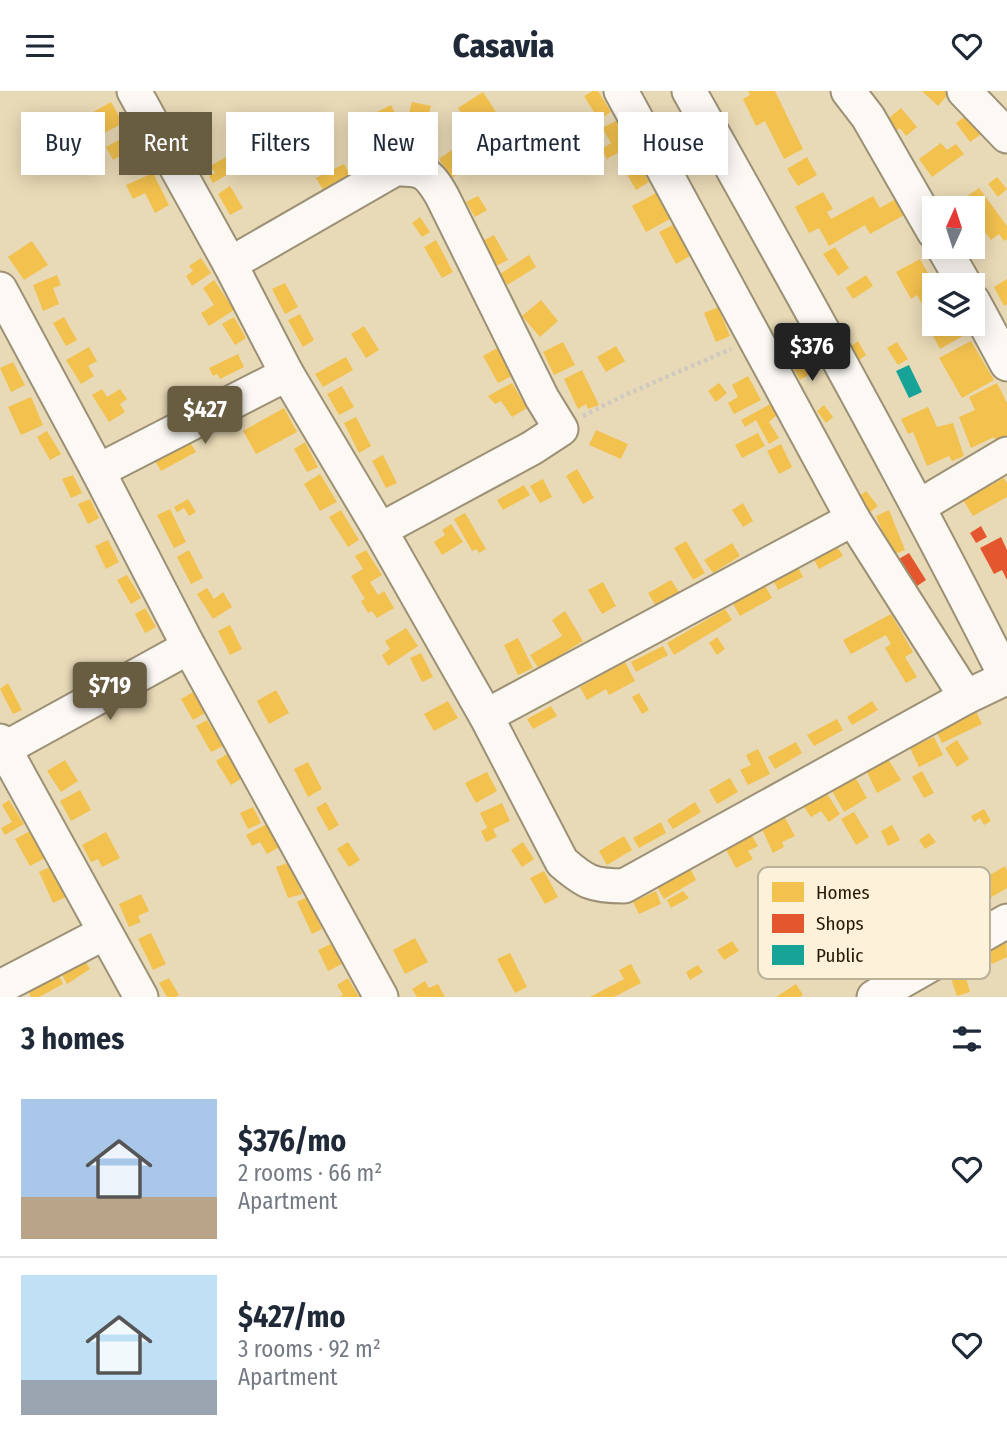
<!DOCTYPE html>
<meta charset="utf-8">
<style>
:root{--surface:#fff;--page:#f6f6f7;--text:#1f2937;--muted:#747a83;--line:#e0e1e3;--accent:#695d41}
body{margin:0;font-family:"Fira Sans Condensed",sans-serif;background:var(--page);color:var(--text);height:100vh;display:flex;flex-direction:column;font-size:26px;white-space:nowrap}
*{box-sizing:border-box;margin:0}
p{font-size:23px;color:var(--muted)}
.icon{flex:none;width:38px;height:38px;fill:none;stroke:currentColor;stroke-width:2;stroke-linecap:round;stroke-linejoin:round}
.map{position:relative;height:906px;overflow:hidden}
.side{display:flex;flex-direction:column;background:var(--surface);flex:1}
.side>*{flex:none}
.hud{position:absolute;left:21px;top:21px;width:966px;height:63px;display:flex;gap:14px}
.needle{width:46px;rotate:3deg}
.tools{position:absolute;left:922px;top:105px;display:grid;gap:14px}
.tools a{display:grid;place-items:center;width:63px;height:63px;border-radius:0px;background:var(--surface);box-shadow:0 4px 18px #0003;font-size:35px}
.price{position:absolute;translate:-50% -60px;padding:0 16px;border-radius:7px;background:var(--accent);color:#fff;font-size:23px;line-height:46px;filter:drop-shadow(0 2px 4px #0008)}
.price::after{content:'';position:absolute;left:50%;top:42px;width:21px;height:16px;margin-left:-10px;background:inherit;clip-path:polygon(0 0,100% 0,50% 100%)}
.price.active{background:#222;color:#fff}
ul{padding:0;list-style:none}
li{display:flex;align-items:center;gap:21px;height:175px;padding:0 21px}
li+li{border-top:2px solid var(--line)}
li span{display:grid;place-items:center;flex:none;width:196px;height:140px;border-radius:0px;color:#555}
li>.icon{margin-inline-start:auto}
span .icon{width:84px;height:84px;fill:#fffc;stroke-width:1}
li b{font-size:30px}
h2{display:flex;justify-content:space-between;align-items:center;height:84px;padding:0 21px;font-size:30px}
.pill{padding:0 24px;border-radius:0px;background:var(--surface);box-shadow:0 4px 18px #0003;font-size:24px;line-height:63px}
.pill.active{background:var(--accent);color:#fff}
header{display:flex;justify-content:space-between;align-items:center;height:91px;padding:0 21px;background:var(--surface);font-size:32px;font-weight:800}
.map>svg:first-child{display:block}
</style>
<header><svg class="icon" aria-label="menu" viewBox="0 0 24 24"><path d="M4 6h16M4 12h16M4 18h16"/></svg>Casavia<svg class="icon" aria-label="heart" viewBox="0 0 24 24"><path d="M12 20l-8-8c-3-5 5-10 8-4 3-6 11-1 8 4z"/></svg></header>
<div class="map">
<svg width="1007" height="906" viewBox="0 0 1007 906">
<rect width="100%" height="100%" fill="#e9dab7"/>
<!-- homes -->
<g fill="#f2c14e">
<path d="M593 0H598L611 21 599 29 584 5Z"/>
<path d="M748 0H775L803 58 784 68 765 30 756 35 743 8 750 4Z"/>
<path d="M922 0H951L938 15Z"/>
<path d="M483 1 496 21 471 37 458 17Z"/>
<path d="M111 11 123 32 99 45 88 24Z"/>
<path d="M412 11 431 15 426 34 407 30Z"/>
<path d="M391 14 414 62 396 70 373 23Z"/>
<path d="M901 17 917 36 906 45 900 37 892 43 883 32Z"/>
<path d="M977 17 991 36 970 51 956 32Z"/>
<path d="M616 30 630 55 607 68 602 58 611 52 602 37Z"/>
<path d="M129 43 141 66 129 73 123 63 113 69 106 56Z"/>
<path d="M941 52 947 59 956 53 964 63 932 86 919 68Z"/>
<path d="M379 54 385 66 357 80 351 67Z"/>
<path d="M246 55 254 68 213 92 209 85 215 82 210 75Z"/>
<path d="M452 59 464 78 452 87 439 68Z"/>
<path d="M632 61 649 91 636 99 618 68Z"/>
<path d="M807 66 817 84 798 95 787 78Z"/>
<path d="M344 73 350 84 323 99 316 87Z"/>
<path d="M153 82 169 114 155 122 145 102 133 108 126 94Z"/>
<path d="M997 86 1007 98 998 106 988 93Z"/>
<path d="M230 95 243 117 230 124 218 103Z"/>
<path d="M979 97 1007 135V148L1004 150 999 143 991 149 986 142 982 146 973 134V117H961L957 112Z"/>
<path d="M823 101 833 118 827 121 831 128 873 105 880 117 904 103 913 119 870 143 865 134 829 155 819 137 809 142 795 116Z"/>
<path d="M656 102 670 128 646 141 632 115Z"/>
<path d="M478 105 487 119 475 126 466 111Z"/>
<path d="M420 126 430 141 422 146 412 132Z"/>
<path d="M673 134 690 165 676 173 659 141Z"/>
<path d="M494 144 508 169 494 176 481 151Z"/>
<path d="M436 149 453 181 442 187 424 156Z"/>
<path d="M32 150 48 174 24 189 8 166Z"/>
<path d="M835 156 849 177 838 185 823 163Z"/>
<path d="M529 164 536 176 507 194 500 183Z"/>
<path d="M201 167 211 182 192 195 186 185 193 180 189 175Z"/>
<path d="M920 168 934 193V215L926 220 917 204 911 208 896 181Z"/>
<path d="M57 184 61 194 53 197 59 213 43 220 33 194Z"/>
<path d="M866 184 873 195 853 208 846 197Z"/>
<path d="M1007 188V213L1004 215 994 196Z"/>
<path d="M214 189 234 219 209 235 201 222 214 214 203 197Z"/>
<path d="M285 192 298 216 285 223 272 198Z"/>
<path d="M541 209 558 230 540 246 522 225Z"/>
<path d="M718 216 730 245 716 251 704 222Z"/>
<path d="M300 223 314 249 303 256 288 229Z"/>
<path d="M64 226 77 249 66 255 53 232Z"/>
<path d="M234 226 246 247 235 254 222 233Z"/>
<path d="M946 233H965L970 241 940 258 932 243 948 235Z"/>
<path d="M364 235 379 259 366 267 351 243Z"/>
<path d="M807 240 815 255 805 260 797 246Z"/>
<path d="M858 250 866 264 858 270 851 255Z"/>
<path d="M971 250 994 289 962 307 939 267Z"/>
<path d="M563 251 575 274 554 284 543 261Z"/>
<path d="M897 251 908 268 898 274 887 257Z"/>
<path d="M616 255 625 270 606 281 597 266Z"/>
<path d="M89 256 97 270 88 275 94 285 81 293 66 269Z"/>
<path d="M497 257 512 285 498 292 483 265Z"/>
<path d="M238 263 244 276 220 288 217 283 213 285 209 277Z"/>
<path d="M346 266 353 279 323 296 315 283Z"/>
<path d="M13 271 25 294 11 301 0 277Z"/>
<path d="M807 271 813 281 800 289 794 278Z"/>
<path d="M582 279 599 314 588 318 586 313 578 318 564 288Z"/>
<path d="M748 285 761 309 734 323 728 312 738 306 732 294Z"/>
<path d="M512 292 527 317 512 326 501 310 495 313 488 305Z"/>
<path d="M719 292 727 302 716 311 708 300Z"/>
<path d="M997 292 1007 312V352L999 356 994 346 971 357 959 326 975 319 969 306Z"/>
<path d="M342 295 354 316 339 324 327 303Z"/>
<path d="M102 298 107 306 120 298 127 308 120 313 125 321 109 331 92 304Z"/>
<path d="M31 306 43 334 21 344 8 316Z"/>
<path d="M772 312 778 323 769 331 779 347 769 353 756 329 745 336 741 329Z"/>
<path d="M824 314 833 326 826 332 817 320Z"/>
<path d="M928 316 937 336 953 332 964 365 952 370 949 365 927 375 913 341 908 343 901 328Z"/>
<path d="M284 317 297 341 256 363 243 340Z"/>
<path d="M356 326 371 355 359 362 344 332Z"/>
<path d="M596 339 628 353 621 368 589 354Z"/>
<path d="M47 340 61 363 50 369 37 346Z"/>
<path d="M758 342 765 355 742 367 735 354Z"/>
<path d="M190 351 196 361 161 380 155 370Z"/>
<path d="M305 351 318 376 307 381 294 358Z"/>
<path d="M781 353 792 376 779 383 767 360Z"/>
<path d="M383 364 397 392 386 397 372 370Z"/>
<path d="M577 378 594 407 583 413 566 385Z"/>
<path d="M320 383 337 411 320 420 304 393Z"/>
<path d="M73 384 82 402 71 407 62 388Z"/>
<path d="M1004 387 1007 392V406L973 425 963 409Z"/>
<path d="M543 388 552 406 540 412 530 395Z"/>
<path d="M524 394 530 404 503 419 497 409Z"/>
<path d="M866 400 878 415 869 422 857 407Z"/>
<path d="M90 408 99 427 88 433 78 413Z"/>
<path d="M188 408 196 421 189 425 184 417 177 421 174 416Z"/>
<path d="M743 412 753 430 743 436 732 419Z"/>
<path d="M170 418 186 451 174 457 157 424Z"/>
<path d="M341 419 359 449 348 456 329 426Z"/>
<path d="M889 419 905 459 892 464 876 425Z"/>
<path d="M465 422 486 458 479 462 477 458 472 460 454 428Z"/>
<path d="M451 433 463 451 442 464 434 451 445 444 442 439Z"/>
<path d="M108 449 119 471 106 478 95 455Z"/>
<path d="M686 450 705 482 693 489 674 457Z"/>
<path d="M732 452 740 465 713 482 704 469Z"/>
<path d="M836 454 843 465 819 478 813 467Z"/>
<path d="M189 459 203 487 191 493 177 466Z"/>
<path d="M366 459 382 484 370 491 378 504 384 500 394 517 377 527 372 520 368 522 361 510 365 508 351 485 363 478 355 465Z"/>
<path d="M798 476 803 486 778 499 773 489Z"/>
<path d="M127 484 141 507 131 513 117 489Z"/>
<path d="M671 489 679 501 656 515 648 502Z"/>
<path d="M603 491 616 515 602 523 588 499Z"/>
<path d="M764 493 772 507 740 525 732 511Z"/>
<path d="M207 497 214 508 223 501 232 516 213 528 197 503Z"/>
<path d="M145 517 156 536 145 542 135 523Z"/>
<path d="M725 518 732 529 674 564 667 552Z"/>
<path d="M565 520 583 550 539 578 530 564 562 545 552 529Z"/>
<path d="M891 523 913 561 905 566 917 586 906 592 885 557 891 553 886 544 851 563 843 549Z"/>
<path d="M230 534 242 558 230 564 218 540Z"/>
<path d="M406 537 418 555 388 575 382 564 390 558 385 550Z"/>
<path d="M717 546 725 558 717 564 709 552Z"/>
<path d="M518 547 533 577 518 584 504 554Z"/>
<path d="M663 555 668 564 636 581 631 571Z"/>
<path d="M421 562 433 586 422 591 410 567Z"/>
<path d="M625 571 635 590 609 604 606 598 587 609 580 596Z"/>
<path d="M8 592 22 619 13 623 0 598Z"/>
<path d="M276 599 289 622 269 633 257 610Z"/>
<path d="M193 601 205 622 193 629 181 608Z"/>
<path d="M639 602 649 619 642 623 632 606Z"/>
<path d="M448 610 458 627 434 640 424 623Z"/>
<path d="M872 610 878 619 852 634 847 626Z"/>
<path d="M551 615 557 625 533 638 527 628Z"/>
<path d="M976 620 982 633 942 652 936 640Z"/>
<path d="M837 628 843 639 814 655 807 644Z"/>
<path d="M207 629 223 655 211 661 196 635Z"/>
<path d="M934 646 943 664 919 676 910 657Z"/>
<path d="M957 649 969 668 957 676 945 657Z"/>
<path d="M796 651 802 662 775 678 768 666Z"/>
<path d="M758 658 770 683 748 694 740 679 751 674 746 664Z"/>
<path d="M227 663 242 687 231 694 216 670Z"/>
<path d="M888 668 901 689 877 702 867 681Z"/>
<path d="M65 669 78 690 61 701 47 680Z"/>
<path d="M308 671 322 698 308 706 294 678Z"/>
<path d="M922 680 934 702 924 707 912 686Z"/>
<path d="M487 681 497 700 476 712 465 692Z"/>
<path d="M855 686 867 707 844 721 832 700Z"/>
<path d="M730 687 738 701 717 713 709 699Z"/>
<path d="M80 699 91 719 71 730 60 710Z"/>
<path d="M826 701 840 723 829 731 821 720 811 726 804 716Z"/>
<path d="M9 709 24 733 5 744 1 737 12 731 2 714Z"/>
<path d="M326 711 339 734 329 740 316 717Z"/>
<path d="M695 711 701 721 673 738 667 729Z"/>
<path d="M502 712 510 730 493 738 497 746 486 751 481 740 487 737 480 722Z"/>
<path d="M253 716 261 732 248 738 240 722Z"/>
<path d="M984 718 991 730 984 734 980 727 974 731 971 725Z"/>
<path d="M854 721 869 746 856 754 841 728Z"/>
<path d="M785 727 795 745 782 751 784 756 773 762 762 738Z"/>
<path d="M661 731 666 742 639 757 633 747Z"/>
<path d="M267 733 279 756 267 763 260 751 252 755 246 744Z"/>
<path d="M892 734 900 749 888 755 881 740Z"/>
<path d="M30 740 45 767 30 775 15 748Z"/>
<path d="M106 741 120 767 102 776 98 768 91 771 82 754Z"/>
<path d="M929 742 936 751 925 758 919 749Z"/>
<path d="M751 743 758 755 748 760 753 768 736 777 725 757Z"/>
<path d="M624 745 632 759 607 774 599 760Z"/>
<path d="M348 751 360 769 349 776 337 758Z"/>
<path d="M523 751 534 768 522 776 511 759Z"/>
<path d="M290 771 302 803 288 807 276 776Z"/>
<path d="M52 775 66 806 53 812 39 781Z"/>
<path d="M1005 775 1007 780V797L985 810 975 793Z"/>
<path d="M690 777 696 789 664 808 657 796Z"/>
<path d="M544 780 558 806 545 813 530 787Z"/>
<path d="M656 800 661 813 639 823 633 811Z"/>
<path d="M683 800 689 807 671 817 667 809Z"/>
<path d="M141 803 149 820 138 825 141 831 129 836 119 813Z"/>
<path d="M307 806 322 838 312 843 297 811Z"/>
<path d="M151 842 166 873 153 879 138 848Z"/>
<path d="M415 847 428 871 405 883 393 859Z"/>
<path d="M732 850 739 860 724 869 717 859Z"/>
<path d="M1006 850 1007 866 992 873 986 859Z"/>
<path d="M331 853 342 873 328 880 318 859Z"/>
<path d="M510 862 527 896 515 902 497 868Z"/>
<path d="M84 868 90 878 67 893 61 882Z"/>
<path d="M982 868 986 880 966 887 970 901 957 905 948 879Z"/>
<path d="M631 873 641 892 614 906H590L624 888 619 879Z"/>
<path d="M698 874 703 881 690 889 686 881Z"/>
<path d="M58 883 63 893 39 906H31L28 900Z"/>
<path d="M169 887 179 904 175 906H167L159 892Z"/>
<path d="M348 887 359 906H339L343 904 337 894Z"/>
<path d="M425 890 429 897 438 893 445 906H417L412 898Z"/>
<path d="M796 893 803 904 800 906H776Z"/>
</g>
<!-- shops -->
<g fill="#e4572e">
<path d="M981 435 987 446 976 452 970 442Z"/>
<path d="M1001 446 1007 459V489L1002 479 994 483 980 457Z"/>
<path d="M909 462 926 489 914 497 897 469Z"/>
</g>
<!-- public -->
<path fill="#17a398" d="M909 274 922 301 909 307 896 280Z"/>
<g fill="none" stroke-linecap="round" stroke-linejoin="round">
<!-- minor casing -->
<g stroke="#9c9175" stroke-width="37">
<g id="minor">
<path d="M134 0 230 173 287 283 380 439 486 625 562 771C585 791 592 795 624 795L966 606 1006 587"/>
<path d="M621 0 853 428 966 606"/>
<path d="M689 0C798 194 907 389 1007 588"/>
<path d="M848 0 868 26 934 141"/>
<path d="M964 0 1007 45"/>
<path d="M943 156 965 194"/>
<path d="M230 173 395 78C422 77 428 81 442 105L542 307 561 338 532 357 380 439"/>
<path d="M0 198 98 380 189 556 381 906"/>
<path d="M973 210 1007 273"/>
<path d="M98 380 287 283"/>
<path d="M918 416 1007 363"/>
<path d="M486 625 853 428"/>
<path d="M0 650 141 906"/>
<path d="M4 658 189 556"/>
<path d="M0 896 104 842"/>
<path d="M874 906 1007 830"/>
</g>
</g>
<!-- path -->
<path stroke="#cecac0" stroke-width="4.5" stroke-dasharray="3.5 3.5" stroke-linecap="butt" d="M583 325 625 304 731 258"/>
<!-- minor -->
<use href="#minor" stroke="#fcf9f4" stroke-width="33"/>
</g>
<!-- legend -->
<rect x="758" y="776" width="232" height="112" rx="10" fill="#fcf1d9" stroke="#bbb098" stroke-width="2"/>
<rect x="772" y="791" width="32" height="20" fill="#f2c14e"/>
<rect x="772" y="823" width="32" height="19" fill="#e4572e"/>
<rect x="772" y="854" width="32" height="20" fill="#17a398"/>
<g font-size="19" fill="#241a02">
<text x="816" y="808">Homes</text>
<text x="816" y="839">Shops</text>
<text x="816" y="871">Public</text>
</g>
</svg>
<div class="tools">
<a><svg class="needle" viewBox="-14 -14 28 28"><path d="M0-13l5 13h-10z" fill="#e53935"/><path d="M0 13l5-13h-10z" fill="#747a83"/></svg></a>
<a><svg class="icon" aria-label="layers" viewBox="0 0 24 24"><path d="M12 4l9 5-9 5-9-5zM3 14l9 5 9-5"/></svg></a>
</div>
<b class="price active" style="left:812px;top:292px">$376</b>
<b class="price" style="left:205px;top:355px">$427</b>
<b class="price" style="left:110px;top:631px">$719</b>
<div class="hud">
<a class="pill">Buy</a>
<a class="pill active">Rent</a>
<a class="pill">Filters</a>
<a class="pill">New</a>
<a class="pill">Apartment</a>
<a class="pill">House</a>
</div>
</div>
<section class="side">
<h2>3 homes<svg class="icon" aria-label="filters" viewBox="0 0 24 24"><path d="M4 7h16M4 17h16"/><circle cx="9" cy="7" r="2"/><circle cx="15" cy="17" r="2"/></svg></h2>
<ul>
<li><span style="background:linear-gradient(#a9c7e8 70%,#b9a48a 0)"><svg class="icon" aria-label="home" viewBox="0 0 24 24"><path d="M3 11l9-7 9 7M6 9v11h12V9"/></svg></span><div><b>$376/mo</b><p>2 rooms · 66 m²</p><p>Apartment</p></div><svg class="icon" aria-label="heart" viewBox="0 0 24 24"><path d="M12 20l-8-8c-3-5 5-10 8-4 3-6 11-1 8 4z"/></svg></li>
<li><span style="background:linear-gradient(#bfe0f5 75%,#9aa5b1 0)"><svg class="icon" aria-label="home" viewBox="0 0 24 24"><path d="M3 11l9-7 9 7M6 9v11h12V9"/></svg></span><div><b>$427/mo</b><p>3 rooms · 92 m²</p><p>Apartment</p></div><svg class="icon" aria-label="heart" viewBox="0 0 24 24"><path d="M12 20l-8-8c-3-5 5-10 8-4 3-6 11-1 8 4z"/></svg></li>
</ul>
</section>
